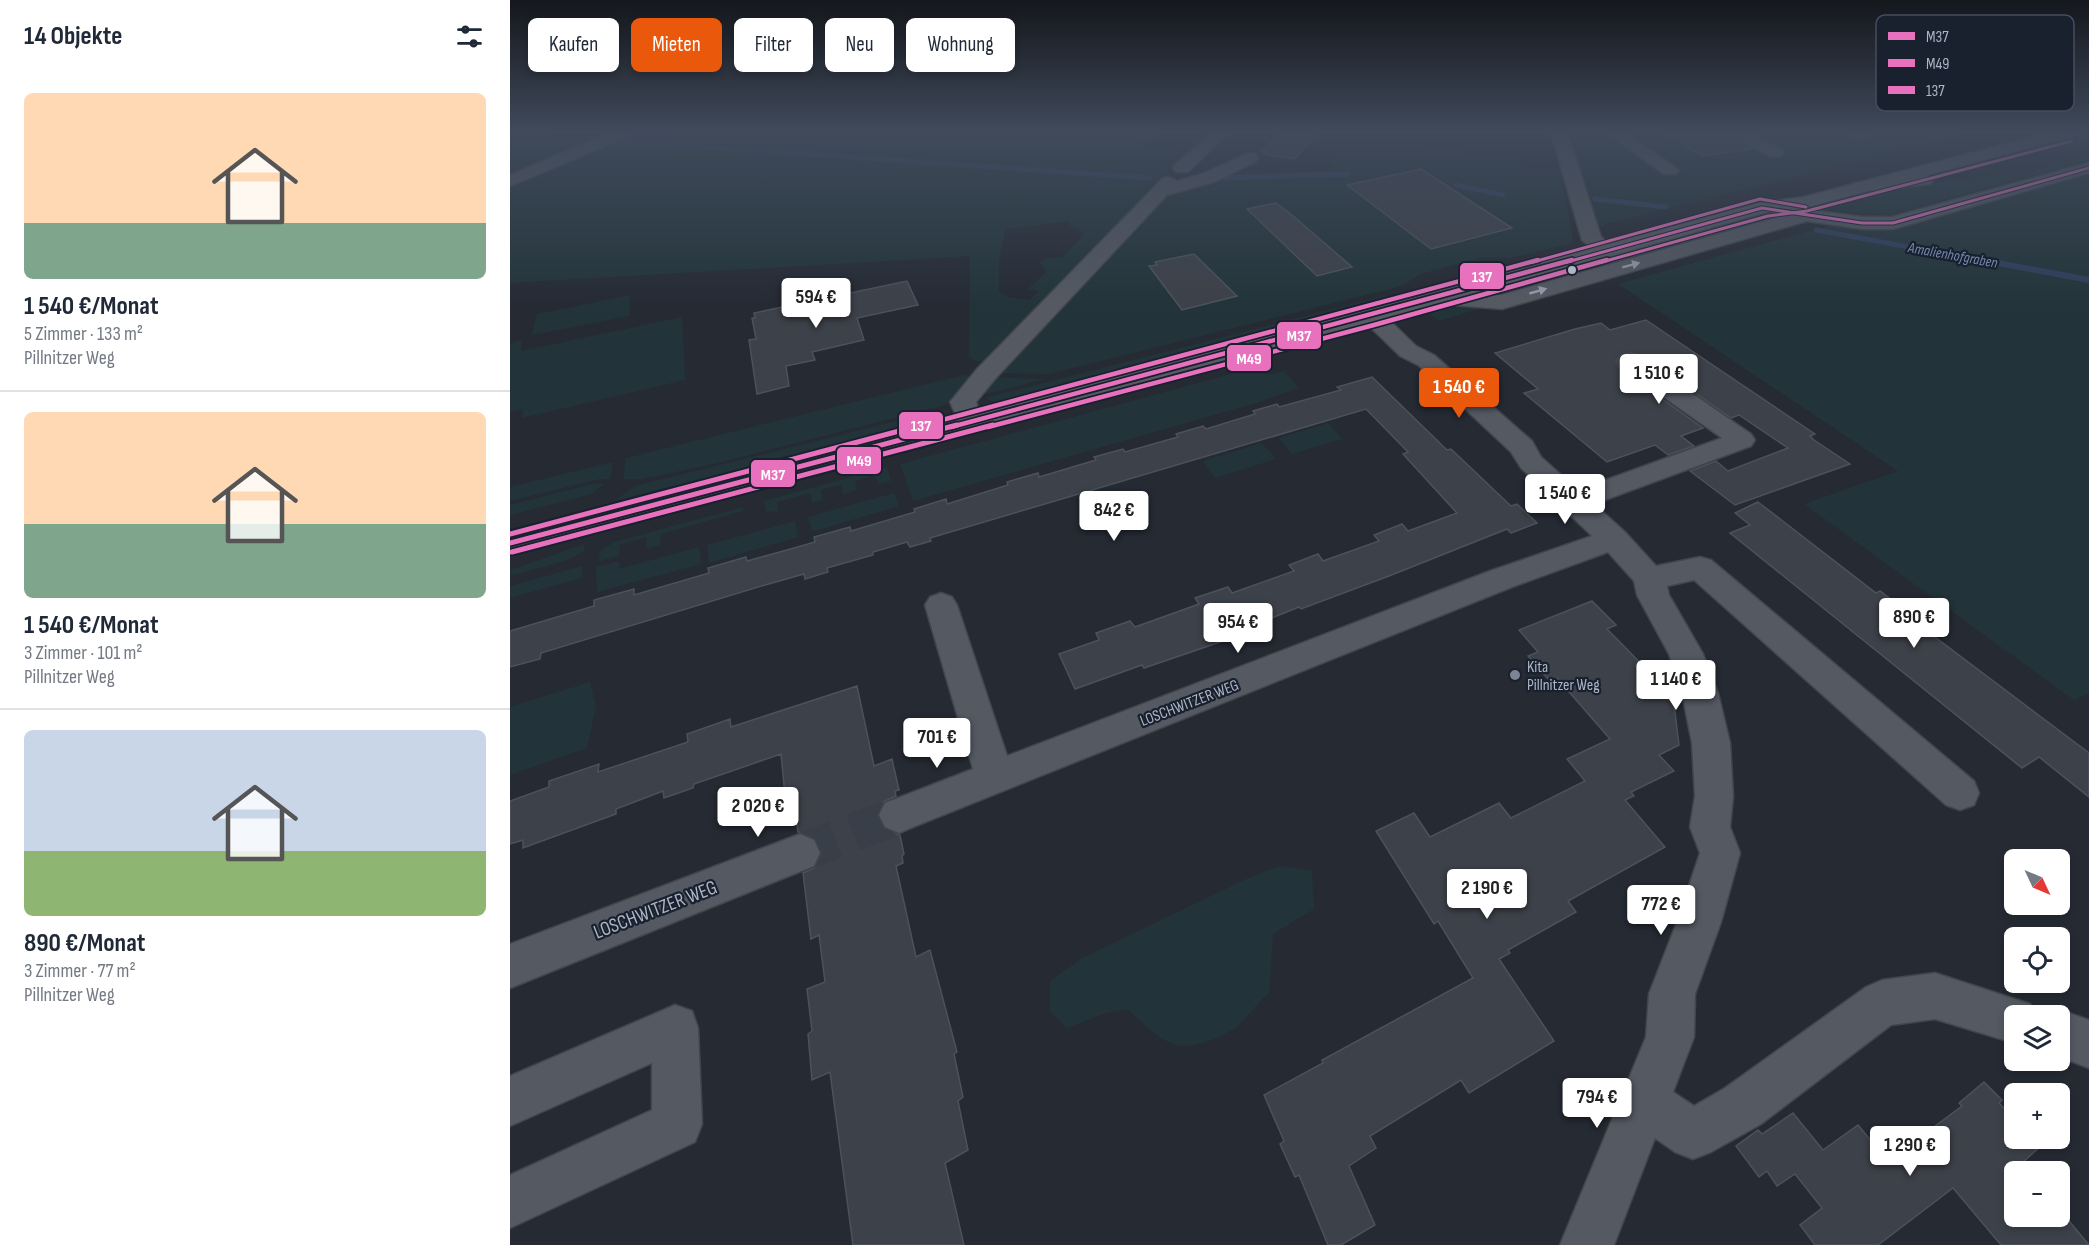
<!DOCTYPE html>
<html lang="de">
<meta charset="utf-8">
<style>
:root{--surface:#fff;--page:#f2f2f3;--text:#1f2937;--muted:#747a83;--line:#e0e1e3;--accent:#ea580c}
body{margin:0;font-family:"Sofia Sans Condensed",sans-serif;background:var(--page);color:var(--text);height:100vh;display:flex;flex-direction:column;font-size:22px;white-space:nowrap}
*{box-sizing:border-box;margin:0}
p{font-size:20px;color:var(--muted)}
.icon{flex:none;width:33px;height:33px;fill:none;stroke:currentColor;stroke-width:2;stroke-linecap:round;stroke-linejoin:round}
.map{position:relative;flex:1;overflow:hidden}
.details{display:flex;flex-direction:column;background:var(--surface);width:510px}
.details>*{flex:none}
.guide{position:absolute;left:18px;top:18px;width:570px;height:54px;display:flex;gap:12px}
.needle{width:39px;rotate:134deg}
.fabs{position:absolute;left:1494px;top:849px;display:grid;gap:12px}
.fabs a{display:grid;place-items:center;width:66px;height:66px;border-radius:9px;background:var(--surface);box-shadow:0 3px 9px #0003;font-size:30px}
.price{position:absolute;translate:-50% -51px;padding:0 14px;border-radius:6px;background:#fff;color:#222;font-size:20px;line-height:39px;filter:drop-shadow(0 2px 3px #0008)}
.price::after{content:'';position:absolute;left:50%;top:36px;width:18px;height:14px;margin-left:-9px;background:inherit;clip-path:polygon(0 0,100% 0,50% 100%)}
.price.active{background:var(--accent);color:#fff}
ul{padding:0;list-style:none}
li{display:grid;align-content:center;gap:12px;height:318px;padding:0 24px}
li+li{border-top:2px solid var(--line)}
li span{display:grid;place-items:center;height:186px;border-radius:9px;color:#555}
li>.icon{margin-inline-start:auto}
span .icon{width:108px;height:108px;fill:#fffc;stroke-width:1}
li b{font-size:26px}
h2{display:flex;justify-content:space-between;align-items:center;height:72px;padding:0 24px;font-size:26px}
.chip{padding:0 21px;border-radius:9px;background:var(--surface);box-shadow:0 3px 9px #0003;font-size:21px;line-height:54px}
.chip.active{background:var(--accent);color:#fff}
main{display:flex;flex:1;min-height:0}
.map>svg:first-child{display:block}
</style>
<main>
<section class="details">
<h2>14 Objekte<svg class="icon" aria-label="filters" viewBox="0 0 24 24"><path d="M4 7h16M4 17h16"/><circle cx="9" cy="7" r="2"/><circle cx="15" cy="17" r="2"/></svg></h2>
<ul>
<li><span style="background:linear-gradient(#ffd9b3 70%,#7fa58c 0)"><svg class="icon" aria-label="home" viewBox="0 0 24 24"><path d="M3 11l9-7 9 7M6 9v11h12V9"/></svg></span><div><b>1 540 €/Monat</b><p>5 Zimmer · 133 m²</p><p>Pillnitzer Weg</p></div></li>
<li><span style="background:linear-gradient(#ffd9b3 60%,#7fa58c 0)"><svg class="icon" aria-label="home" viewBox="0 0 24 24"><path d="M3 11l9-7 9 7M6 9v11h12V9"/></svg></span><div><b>1 540 €/Monat</b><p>3 Zimmer · 101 m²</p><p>Pillnitzer Weg</p></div></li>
<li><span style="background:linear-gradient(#c9d6e8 65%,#8fb573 0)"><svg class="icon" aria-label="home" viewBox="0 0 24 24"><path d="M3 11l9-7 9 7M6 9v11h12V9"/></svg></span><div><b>890 €/Monat</b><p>3 Zimmer · 77 m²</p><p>Pillnitzer Weg</p></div></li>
</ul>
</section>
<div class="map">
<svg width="1579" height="1245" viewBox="0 0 1579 1245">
<rect width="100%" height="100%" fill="#252a33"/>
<!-- green -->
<g fill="#223439" fill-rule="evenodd">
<path d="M0 132H19L80 142 0 175Z"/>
<path d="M125 132H651L630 144 657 147 679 156 648 181 619 211 638 213 653 196 699 184 709 175 822 171 821 153 957 151 959 157 1008 156 1014 172 1051 171 1063 243 1001 258 973 257 910 274 892 286 539 374 488 373 482 362 466 361 459 357 460 256 0 283V185ZM560 221 559 226 570 230 573 235 552 258H536L530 262 536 272 518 289 529 291 519 300 498 297 489 291V259L496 229Z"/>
<path d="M1056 132H1465L1089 226Z"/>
<path d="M1579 132V143L1527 148 1418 176 1415 175Z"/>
<path d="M1579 156V159L1379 215 1317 210 1305 205 1363 190 1524 171Z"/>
<path d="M1579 173V693L1564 700 1294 504 1388 471 1108 284 1321 225 1363 229 1399 225Z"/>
<path d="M1250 219 1256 221 1219 233 1029 284 1024 283Z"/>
<path d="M120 295 119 316 22 335 27 314Z"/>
<path d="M877 295 883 300 496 401 483 402 475 398Z"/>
<path d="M938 307 973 308 929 321 917 312Z"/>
<path d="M172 317 175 380 12 418 13 409 0 412V343L12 340 11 351Z"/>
<path d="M774 371 789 388 746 403 403 501 390 464 721 374H765Z"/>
<path d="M454 375 462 376 435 405 208 463 132 479H113L116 458Z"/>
<path d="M483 377 534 379H536L472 395V391Z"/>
<path d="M431 410 414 423 104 501 125 486Z"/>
<path d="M818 423 832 439 782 454 769 438Z"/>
<path d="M752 443 766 459 705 478 693 461Z"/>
<path d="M103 462 100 479H90L0 501V487Z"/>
<path d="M377 467 381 481 368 484 365 475 345 481 347 490 333 494 331 485 311 490 313 500 302 503 300 493 267 502 268 511 256 512 254 501Z"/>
<path d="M82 484H94L82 494 0 515V505Z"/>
<path d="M384 493 389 506 302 532 298 517Z"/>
<path d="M233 507V511L151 534 150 545 137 549 136 537 110 545 109 556 90 561 89 552 104 542Z"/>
<path d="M285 521 288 537 199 563 197 545Z"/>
<path d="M74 544V551L58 560 1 576 0 570Z"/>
<path d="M189 547 191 564 87 592 86 567 109 561V569Z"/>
<path d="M72 566V578L0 598V586Z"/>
<path d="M80 682 86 706 77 748 0 775V707Z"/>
<path d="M770 866 802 871 804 909 763 934 759 993C748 1002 741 1013 731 1023 719 1035 682 1050 666 1045 648 1040 631 1021 617 1009L593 1014 557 1028 540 1011V981L574 957 736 879Z"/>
</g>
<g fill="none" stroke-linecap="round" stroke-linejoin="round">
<!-- stream-far1 -->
<g stroke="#2f3e5c" stroke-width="5">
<path d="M111 141 640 178"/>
<path d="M709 178 838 174"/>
<path d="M946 185 993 195"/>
<path d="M1085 199 1156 207"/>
<path d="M1306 230 1481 262"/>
</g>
<!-- stream -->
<path stroke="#2f3e5c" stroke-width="6" d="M1472 260 1579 280"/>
</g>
<!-- building -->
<g fill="#3d4149" stroke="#4c525c" stroke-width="1.5">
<path d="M772 132H775L806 136 784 159 753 154 756 152 751 151Z"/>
<path d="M1154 132H1216L1219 137 1241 149 1192 156Z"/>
<path d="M911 169 1002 228 921 249 837 185Z"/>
<path d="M766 203 782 215 842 267 807 276 737 209Z"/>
<path d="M684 254 727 296 672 310 639 266 647 265 645 262Z"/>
<path d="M397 281 408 305 347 318 354 340 302 352 305 360 276 366 279 386 247 394 239 340 246 339 242 318H245L244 313Z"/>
<path d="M1136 320 1305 434 1300 436 1304 440 1340 464 1225 505 1180 471 1206 461 1218 471 1278 448 1229 415 1221 418 1130 355 1120 353 1111 355 1106 361 1110 369 1193 428 1171 436 1184 446 1158 455 1145 445 1097 462 1014 393 1028 389 985 353 1065 329 1091 323 1100 330Z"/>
<path d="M862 377 937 450 941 449 1001 506 1007 504 1027 523 1001 533 997 529 879 576 791 609 789 607 714 637 716 640 634 668 632 665 565 689 549 654 589 640 586 633 620 621 625 627 689 604 685 598 718 587 722 593 784 571 779 565 808 554 813 561 869 541 864 535 892 524 898 531 947 513 893 454 898 452 856 409 420 538 421 541 400 547 397 542 363 552V555L317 568 318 572 295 579 294 574 255 585 31 653 30 659 0 667V631L84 606V600L124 589V595L199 573 198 568 236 557 237 561 277 550 305 542 304 537 340 527 341 531 405 512 404 509 436 499 437 504 498 485 497 482 528 473 529 477 586 460 584 457 613 449 615 452 668 437 666 434 693 426 696 429 745 414 743 411 767 404 769 407 831 390 827 387Z"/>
<path d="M1248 502 1366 593 1370 591 1412 623 1409 625 1579 753V797L1529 757 1512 768 1220 533 1240 525 1225 513Z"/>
<path d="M1082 601 1106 625 1097 629 1163 696 1169 745 1149 755 1164 771 1121 792 1124 796 1115 800 1155 847 1058 901 1066 912 998 950 1000 953 989 959 1044 1041 959 1093 951 1080 860 1136 866 1148 839 1166 865 1225 831 1245H818L789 1175 785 1177 770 1144 774 1141 754 1095 813 1063 812 1060 963 978 928 921 924 924 866 831 904 813 920 837 989 803 1001 818 1075 781 1057 759 1100 739 1047 678 1040 681 1018 656 1028 652 1009 630Z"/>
<path d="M347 686 364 766 382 759 389 790 385 791 386 796 373 802 367 816 374 829 390 835 394 854 392 856 393 863 386 866 406 957 420 950 447 1052 444 1054 453 1097 448 1101 458 1150 435 1163 454 1245H343L320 1072 302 1080 298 1034 302 1031 297 989 315 982 309 935 301 939 293 873 306 867 312 852 305 838 288 832 284 802 276 805 271 754 184 784 183 788 154 798 153 791 106 809V814L13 848V840L0 844V801L39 787V781L89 764 88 772 178 742 177 734 220 719 221 727Z"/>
<path d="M1474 1082 1492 1100 1489 1103 1504 1119V1138H1540L1504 1170V1216H1555L1579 1245H1491L1443 1188 1368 1245H1305L1290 1225 1312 1208 1285 1174 1267 1186 1257 1171 1249 1177 1226 1146 1248 1130 1252 1134 1283 1113 1313 1150 1348 1125 1378 1161 1452 1106 1449 1103Z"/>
</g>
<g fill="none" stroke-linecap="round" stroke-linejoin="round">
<!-- minor-tunnel -->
<path stroke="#393f49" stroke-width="38" stroke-dasharray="38 19" stroke-linecap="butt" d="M290 853 389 815"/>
<!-- minor casing -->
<g stroke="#41454c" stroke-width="3">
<g id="minor">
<path d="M102 132H124L122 135 0 186V175Z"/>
<path d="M702 132H720L678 172H666L663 168 666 164Z"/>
<path d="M1041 132H1057L1091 237 1106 250 1103 254H1089L1072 240Z"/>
<path d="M1095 132H1114L1169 170 1166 174H1154Z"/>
<path d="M1218 132H1238L1271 148 1273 152 1271 156H1259L1220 135Z"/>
<path d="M1338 132H1359L1361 135 1353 140 1340 135Z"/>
<path d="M739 153 745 154 748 158 745 162 704 182 657 195 485 379 466 402 474 422 470 428 461 430 452 428 440 402 467 369 653 178 659 177 667 181 692 174Z"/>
<path d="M1579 163V173L1383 229H1352L1297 221 992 309 930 304 922 302 919 297 922 292 930 290 991 295 1269 217 1262 212 1264 208 1271 206 1352 217H1382Z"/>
<path d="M1414 175 1420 176 1423 180 1420 184 1350 192 1344 191 1341 187 1344 183 1350 182Z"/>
<path d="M862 309 870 311 906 346 924 355 1022 441 1031 457 1068 490 1212 438 1111 367 1108 362 1111 357 1120 355 1129 357 1241 434 1245 440 1241 446 1084 504 1115 532 1146 566 1190 557 1201 560 1464 781 1469 793 1464 805 1450 810 1436 805 1184 580 1157 586 1159 595 1193 654 1208 693 1220 743 1223 796 1220 827 1230 853 1211 922 1185 994 1184 1037 1163 1092 1184 1106 1215 1088 1356 987 1372 980 1425 973 1520 1004 1525 1016H1504V1043L1425 1019 1381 1025 1251 1124 1201 1152 1183 1159 1165 1152 1145 1138 1104 1245H1050L1136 1037 1139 994 1167 922 1190 853 1180 827 1185 796 1182 743 1172 693 1159 654 1127 595 1124 581 1098 552 1002 587 403 827 389 833 375 827 369 815 375 803 463 769 415 605 420 597 431 593 442 597 447 605 497 756 980 571 1082 536 1011 468 1001 452 908 365 890 356 854 321 851 316 854 311Z"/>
<path d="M290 834 304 840 310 853 304 866 0 988V944Z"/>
<path d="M165 1005 182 1011 188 1028 192 1124 185 1142 0 1228V1175L142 1110V1063L0 1126V1076Z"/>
<path d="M1550 1010 1579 1020V1068L1550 1057V1016H1538Z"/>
</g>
</g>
<!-- major casing -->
<g stroke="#424750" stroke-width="3">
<path id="major" d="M1541 132H1568L1566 135 1302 206 1257 212 870 321 0 553V533L854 311 1249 203 1294 197Z"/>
</g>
<!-- minor -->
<use href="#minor" fill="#545962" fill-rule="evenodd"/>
<!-- major -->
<use href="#major" fill="#575b64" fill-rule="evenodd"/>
<!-- bus-1-far2 casing -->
<g stroke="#19202e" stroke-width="5">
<path id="bus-1-far2" d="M1057 262 1252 208 1352 223H1383L1579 168"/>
</g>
<!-- bus-1-far1 casing -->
<g stroke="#19202e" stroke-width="8">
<path id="bus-1-far1" d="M441 427 1062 260"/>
</g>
<!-- bus-1 casing -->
<g stroke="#19202e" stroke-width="9">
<path id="bus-1" d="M0 543 447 425"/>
</g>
<!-- bus-2-far2 casing -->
<g stroke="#19202e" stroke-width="5">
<path id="bus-2-far2" d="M1092 262 1258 216 1297 211 1562 141"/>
</g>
<!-- bus-2-far1 casing -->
<g stroke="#19202e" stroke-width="8">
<path id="bus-2-far1" d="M478 427 864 325 1097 260"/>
</g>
<!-- bus-2 casing -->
<g stroke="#19202e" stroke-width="9">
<path id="bus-2" d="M2 552 483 425"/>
</g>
<!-- bus-3-far2 casing -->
<g stroke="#19202e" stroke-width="5">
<path id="bus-3-far2" d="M1023 262 1250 199 1296 207"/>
</g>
<!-- bus-3-far1 casing -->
<g stroke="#19202e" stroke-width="8">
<path id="bus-3-far1" d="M406 427 1028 260"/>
</g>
<!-- bus-3 casing -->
<g stroke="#19202e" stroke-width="9">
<path id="bus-3" d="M0 534 412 425"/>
</g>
<!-- bus-1-far2 -->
<use href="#bus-1-far2" stroke="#e771bd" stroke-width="3"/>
<!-- bus-1-far1 -->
<use href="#bus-1-far1" stroke="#e771bd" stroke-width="4.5"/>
<!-- bus-1 -->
<use href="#bus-1" stroke="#e771bd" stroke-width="5"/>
<!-- bus-2-far2 -->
<use href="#bus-2-far2" stroke="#e771bd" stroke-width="3"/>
<!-- bus-2-far1 -->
<use href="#bus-2-far1" stroke="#e771bd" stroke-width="4.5"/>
<!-- bus-2 -->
<use href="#bus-2" stroke="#e771bd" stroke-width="5"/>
<!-- bus-3-far2 -->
<use href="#bus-3-far2" stroke="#e771bd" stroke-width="3"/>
<!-- bus-3-far1 -->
<use href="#bus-3-far1" stroke="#e771bd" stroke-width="4.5"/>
<!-- bus-3 -->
<use href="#bus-3" stroke="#e771bd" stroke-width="5"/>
</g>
<!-- one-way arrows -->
<defs><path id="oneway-solid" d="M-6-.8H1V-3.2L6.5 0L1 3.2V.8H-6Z" transform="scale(1.5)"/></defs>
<g fill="#979ead">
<use href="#oneway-solid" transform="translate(1121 265) rotate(-15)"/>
<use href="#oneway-solid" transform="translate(1028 291) rotate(-16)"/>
</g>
<!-- sky -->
<linearGradient id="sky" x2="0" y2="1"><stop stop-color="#14171c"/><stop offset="0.43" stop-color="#404a5b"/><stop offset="1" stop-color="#404a5b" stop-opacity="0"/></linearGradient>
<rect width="1579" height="306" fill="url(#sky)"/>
<!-- markers -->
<circle fill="#adb5c6" stroke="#19202e" stroke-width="2" cx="1062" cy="270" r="5"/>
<circle fill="#7d8493" stroke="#19202e" stroke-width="2" cx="1005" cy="675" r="6"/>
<g text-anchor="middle" stroke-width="4.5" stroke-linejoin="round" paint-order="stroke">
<!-- far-water labels -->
<g font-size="15" font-style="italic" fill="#7489b1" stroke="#19202e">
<text transform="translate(1443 255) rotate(10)" y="5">Amalienhofgraben</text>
</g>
<!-- poi labels -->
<g font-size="16" fill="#adb5c6" stroke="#19202e" text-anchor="start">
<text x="1017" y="672">Kita<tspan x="1017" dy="18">Pillnitzer Weg</tspan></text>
</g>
<!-- street labels -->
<g font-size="16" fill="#adb5c6" stroke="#19202e">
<text transform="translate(679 702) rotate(-21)" y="6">LOSCHWITZER WEG</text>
</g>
<!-- near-street labels -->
<g font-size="20" fill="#adb5c6" stroke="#19202e">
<text transform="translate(145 909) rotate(-21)" y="7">LOSCHWITZER WEG</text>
</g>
</g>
<!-- legend -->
<rect x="1366" y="15" width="198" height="96" rx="9" fill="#19202e" stroke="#454d5c" stroke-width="1.5"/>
<rect x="1378" y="32" width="27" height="8" fill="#e771bd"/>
<rect x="1378" y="59" width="27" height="8" fill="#e771bd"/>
<rect x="1378" y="86" width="27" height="8" fill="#e771bd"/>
<g font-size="16" fill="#adb5c6">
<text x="1416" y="42">M37</text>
<text x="1416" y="69">M49</text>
<text x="1416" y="96">137</text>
</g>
<g stroke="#19202e" stroke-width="2">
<rect x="949" y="262" width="46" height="28" rx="6" fill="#e771bd"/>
<rect x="766" y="321" width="46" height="29" rx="6" fill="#e771bd"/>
<rect x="716" y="344" width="46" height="28" rx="6" fill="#e771bd"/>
<rect x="388" y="411" width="46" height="29" rx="6" fill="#e771bd"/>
<rect x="326" y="446" width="46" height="29" rx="6" fill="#e771bd"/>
<rect x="240" y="459" width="46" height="29" rx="6" fill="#e771bd"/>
</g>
<g font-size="16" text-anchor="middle" font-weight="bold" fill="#fff">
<text x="972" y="282">137</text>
<text x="789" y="341">M37</text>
<text x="739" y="364">M49</text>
<text x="411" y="431">137</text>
<text x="349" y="466">M49</text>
<text x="263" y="480">M37</text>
</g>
</svg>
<div class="fabs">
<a><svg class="needle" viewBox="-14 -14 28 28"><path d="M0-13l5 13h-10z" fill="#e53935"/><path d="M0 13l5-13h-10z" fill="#747a83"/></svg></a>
<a><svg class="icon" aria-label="locate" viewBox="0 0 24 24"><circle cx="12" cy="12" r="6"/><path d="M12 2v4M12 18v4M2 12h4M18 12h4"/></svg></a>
<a><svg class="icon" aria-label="layers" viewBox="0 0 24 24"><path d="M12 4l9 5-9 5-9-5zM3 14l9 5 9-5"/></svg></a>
<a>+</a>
<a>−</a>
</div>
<b class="price" style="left:306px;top:329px">594 €</b>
<b class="price" style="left:1149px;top:405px">1 510 €</b>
<b class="price active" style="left:949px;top:419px">1 540 €</b>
<b class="price" style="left:1055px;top:525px">1 540 €</b>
<b class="price" style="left:604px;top:542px">842 €</b>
<b class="price" style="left:1404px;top:649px">890 €</b>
<b class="price" style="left:728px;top:654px">954 €</b>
<b class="price" style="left:1166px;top:711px">1 140 €</b>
<b class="price" style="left:427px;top:769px">701 €</b>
<b class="price" style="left:248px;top:838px">2 020 €</b>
<b class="price" style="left:977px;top:920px">2 190 €</b>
<b class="price" style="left:1151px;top:936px">772 €</b>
<b class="price" style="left:1087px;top:1129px">794 €</b>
<b class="price" style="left:1400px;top:1177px">1 290 €</b>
<div class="guide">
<a class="chip">Kaufen</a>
<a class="chip active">Mieten</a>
<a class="chip">Filter</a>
<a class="chip">Neu</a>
<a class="chip">Wohnung</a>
</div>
</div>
</main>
